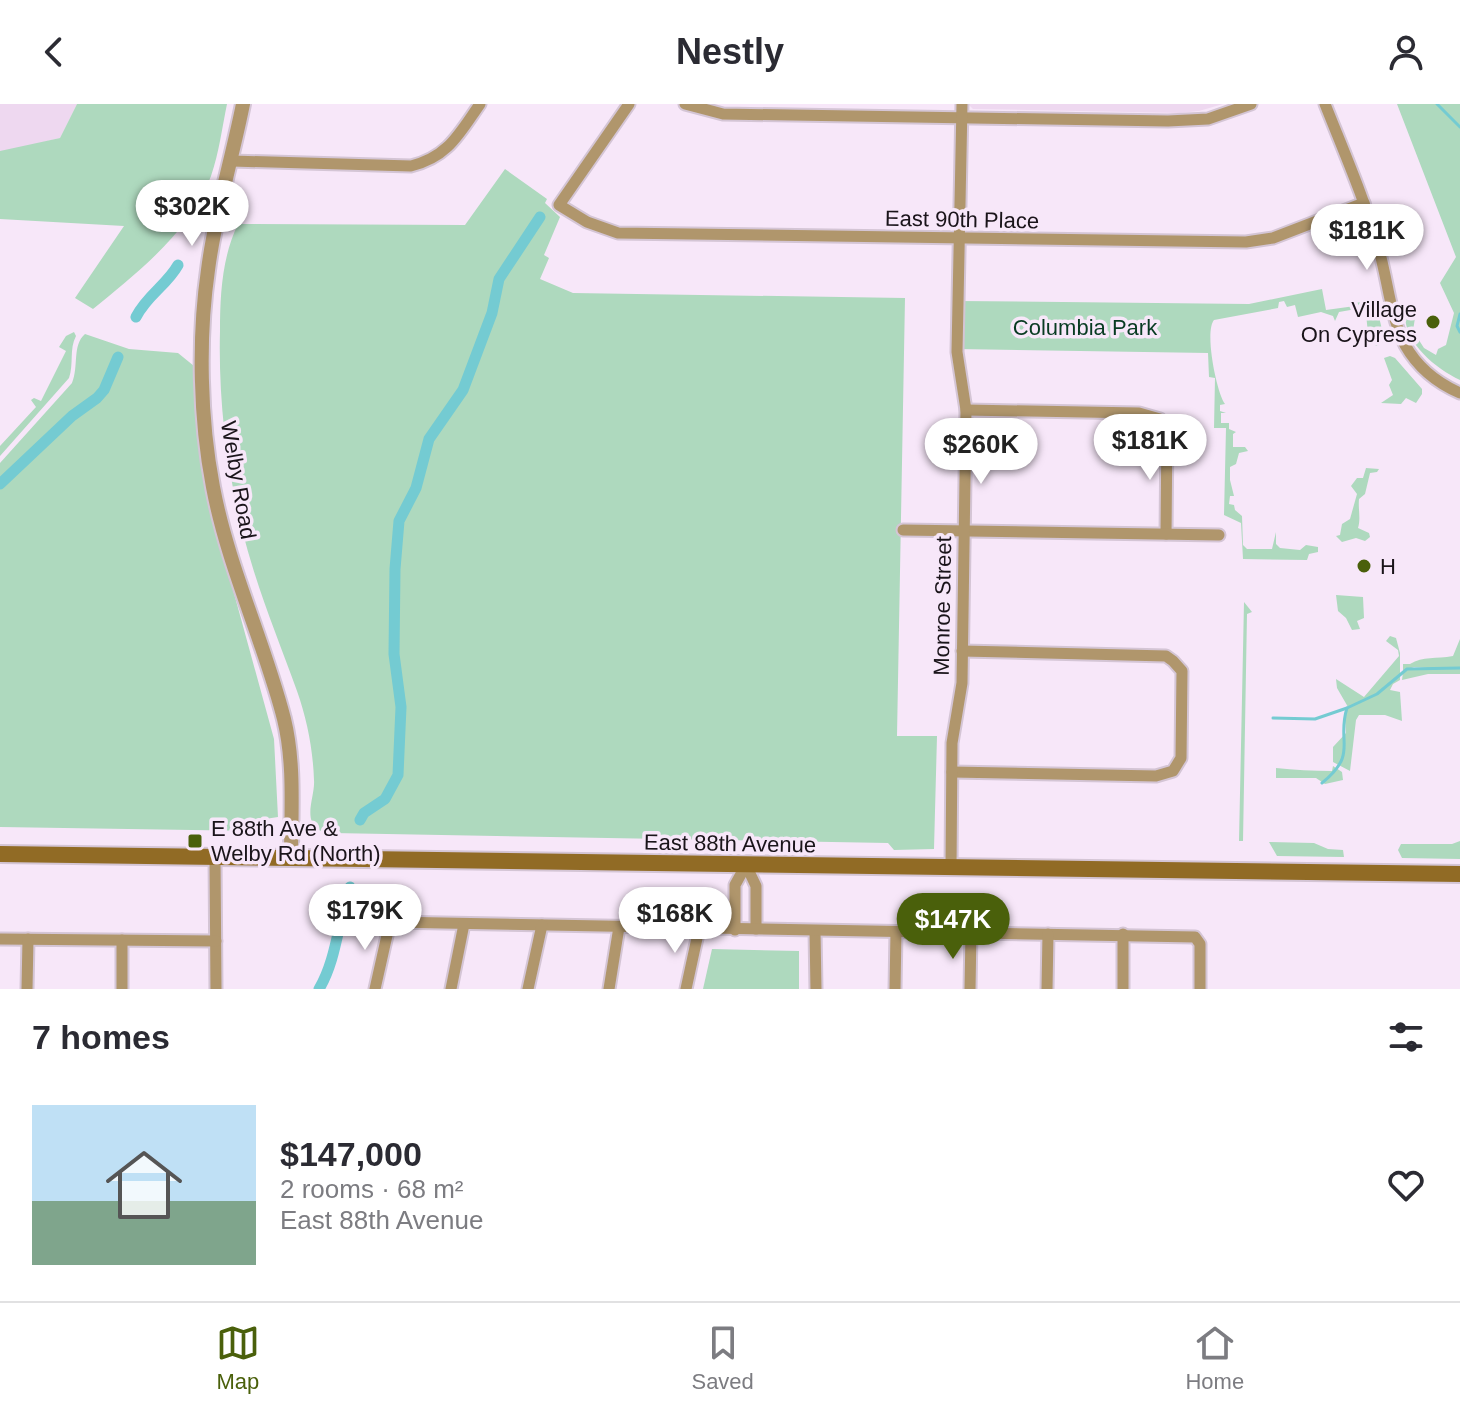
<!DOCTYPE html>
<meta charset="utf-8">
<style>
:root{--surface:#fff;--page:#f7f7f7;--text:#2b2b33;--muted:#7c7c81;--line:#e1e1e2;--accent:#4a600b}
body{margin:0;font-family:Helvetica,sans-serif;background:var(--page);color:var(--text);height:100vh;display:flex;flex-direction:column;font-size:30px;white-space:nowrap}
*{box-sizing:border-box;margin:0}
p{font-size:26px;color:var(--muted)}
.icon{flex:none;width:44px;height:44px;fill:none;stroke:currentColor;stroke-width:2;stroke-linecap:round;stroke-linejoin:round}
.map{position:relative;height:885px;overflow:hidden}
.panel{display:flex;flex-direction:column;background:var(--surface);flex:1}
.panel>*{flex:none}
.price{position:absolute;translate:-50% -68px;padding:0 18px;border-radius:28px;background:#fff;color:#222;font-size:26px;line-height:52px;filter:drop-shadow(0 2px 4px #0008)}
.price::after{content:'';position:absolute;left:50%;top:48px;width:24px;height:18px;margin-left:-12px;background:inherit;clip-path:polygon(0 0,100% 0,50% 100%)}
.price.active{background:var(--accent);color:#fff}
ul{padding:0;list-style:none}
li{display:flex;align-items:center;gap:24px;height:200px;padding:0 32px}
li+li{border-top:2px solid var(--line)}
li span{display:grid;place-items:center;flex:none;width:224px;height:160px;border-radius:0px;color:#555}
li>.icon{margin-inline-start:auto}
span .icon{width:96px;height:96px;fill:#fffc;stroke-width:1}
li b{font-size:34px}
h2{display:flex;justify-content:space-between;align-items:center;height:96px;padding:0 32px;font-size:34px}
header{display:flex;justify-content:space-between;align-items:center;height:104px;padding:0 32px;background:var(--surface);font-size:36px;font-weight:700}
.tab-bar{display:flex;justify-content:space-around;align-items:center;height:112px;border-top:2px solid var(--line);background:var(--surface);font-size:22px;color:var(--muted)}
.tab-bar a{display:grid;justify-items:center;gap:4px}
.tab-bar .active{color:var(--accent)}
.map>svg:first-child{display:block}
</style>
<header><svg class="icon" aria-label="back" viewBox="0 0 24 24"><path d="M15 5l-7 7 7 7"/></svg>Nestly<svg class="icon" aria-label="person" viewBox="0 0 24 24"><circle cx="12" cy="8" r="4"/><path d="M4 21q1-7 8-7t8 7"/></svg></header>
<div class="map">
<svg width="1460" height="885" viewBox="0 0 1460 885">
<rect width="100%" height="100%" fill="#f7e7f9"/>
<!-- built -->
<g fill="#eed8f0">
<path d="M0 0H77L60 34 3 48 0 47Z"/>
<path d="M968 0H1223L1199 7 1180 9 973 5Z"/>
</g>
<!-- green -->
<g fill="#aed9be">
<path d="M77 0H227C222 24 219 49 211 72 191 127 137 169 93 205L75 194 124 122 0 115V47L60 34Z"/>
<path d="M1397 0H1460V276C1435 264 1403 238 1405 208L1416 207 1413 227 1424 244 1436 251 1438 245 1446 241 1454 209 1440 179 1456 153Z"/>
<path d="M505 65 547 95 545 99 560 113 544 151 549 154 540 175 573 189 905 194 897 632H937L934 745 894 746 888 739 332 729C324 729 316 727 312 718 307 706 315 689 314 676 313 646 307 615 297 587 282 545 265 504 252 461 229 386 218 305 220 227 220 191 222 153 238 120L465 121Z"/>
<path d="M1322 185 1326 206 1355 202V199L1375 196 1384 234 1383 238 1376 242 1374 238 1369 239 1366 210 1362 204 1339 208 1335 217 1333 212 1321 208 1298 213 1295 201 1287 203 1284 197 1279 198 1278 204 1214 216C1204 228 1217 290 1225 300L1220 301V307L1226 309H1221V319H1229V325L1236 328 1233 330V343H1245L1248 347 1239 349 1236 360 1230 363V376L1234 392H1230L1229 400 1234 401 1235 406 1242 412 1243 441 1247 445H1272L1276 428V440L1280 444 1300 446 1306 441 1318 443V448L1309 450 1307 456 1243 455 1241 419 1224 411 1226 324H1214L1215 274 1209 273 1208 249 957 245 958 197 1249 200Z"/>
<path d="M74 228 76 232C69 245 74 260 69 274L0 352V342L36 303 31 296 34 294 41 297 66 247 59 243 66 232Z"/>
<path d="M85 230 129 245 178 249 194 262 199 334 215 420 274 635 278 713 265 715 260 727 0 723V359L72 279C79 262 72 241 85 230Z"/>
<path d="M1390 252 1395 254 1422 285V290L1416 299 1406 294 1401 300 1381 299 1393 291 1389 281 1392 276 1384 254Z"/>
<path d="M1366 364 1379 365 1377 368 1370 369 1365 390 1359 395C1358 406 1361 414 1358 424L1369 429 1370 433 1365 437 1356 434 1342 438 1336 432 1340 431 1342 420 1350 415 1357 390 1351 382 1357 374H1363Z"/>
<path d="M1336 491 1363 493 1364 514 1357 517 1360 525 1352 526 1346 514 1338 507Z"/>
<path d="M1244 498 1252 508 1247 510 1243 737H1239Z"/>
<path d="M1390 532 1396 534 1400 549V576L1393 580 1390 586 1400 588 1402 617 1385 611H1359L1356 616 1350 667 1333 658V643L1346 629 1345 614 1348 603 1337 584 1336 575 1364 593 1399 552 1398 546 1386 537Z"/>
<path d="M1460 535V563L1455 564H1460V570H1428L1402 576 1403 568 1407 565H1448L1414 563 1403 567V560H1410C1423 552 1436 555 1453 552Z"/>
<path d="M1333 662 1342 668 1343 676 1325 680 1316 674H1276V664C1294 666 1313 667 1332 667Z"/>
<path d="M1460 737V755L1402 754 1398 746 1401 740H1452Z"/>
<path d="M1269 738 1314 739 1328 745 1343 746 1344 753 1277 752Z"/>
<path d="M712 845 799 847V885H703Z"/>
</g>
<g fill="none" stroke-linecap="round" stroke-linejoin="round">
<!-- stream -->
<g stroke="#74cbd2" stroke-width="3">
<path d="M1437 0 1460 23"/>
<path d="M1460 210 1457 222 1460 228"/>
<path d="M1273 614 1315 615 1347 604"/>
<path d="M1322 679C1359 649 1336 638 1347 604L1377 590 1407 565 1460 564"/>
</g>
<!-- canal -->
<g stroke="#74cbd2" stroke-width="11">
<path d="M136 213C147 191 167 181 178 161"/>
<path d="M0 380 72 312 97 294 104 286 118 253"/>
<path d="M360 716 364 709 385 695 398 671 401 603 394 550 395 465 399 417 416 384 429 335 463 286 492 209 499 175 540 113"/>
<path d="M319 885C337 855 338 816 350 783"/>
</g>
<!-- minor casing -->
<g stroke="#d4c5d5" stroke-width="15">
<g id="minor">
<path d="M629 0 559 101 587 118 618 129 1246 138 1273 134 1364 99"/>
<path d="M685 0 723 10 1168 17 1208 15 1251 0"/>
<path d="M1325 0C1344 48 1365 96 1379 146 1388 177 1390 212 1405 241 1418 264 1437 279 1460 289"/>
<path d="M232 57 411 62C448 53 459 30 480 0"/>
<path d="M966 306 1139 309 1160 315 1167 325 1166 430"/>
<path d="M903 426 1219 431"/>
<path d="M952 668 1156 672 1173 667 1181 654 1182 567 1173 557 1166 552 962 547"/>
<path d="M215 753 216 885"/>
<path d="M746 761 756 782V825"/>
<path d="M951 764 952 639 962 579 966 306 957 248 962 0"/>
<path d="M735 826V781L746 761"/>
<path d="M815 827 816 885"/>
<path d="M0 835 216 837"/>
<path d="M27 885 28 835"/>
<path d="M122 885V836"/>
<path d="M375 885 390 818 1195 833 1200 840V885"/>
<path d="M451 885 464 820"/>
<path d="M528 885 542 821"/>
<path d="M609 885 619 823"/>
<path d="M686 885 699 825"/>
<path d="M895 885 896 828"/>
<path d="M970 885 971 829"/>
<path d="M1047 885 1048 830"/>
<path d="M1123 885V830"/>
</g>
</g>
<!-- tertiary casing -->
<g stroke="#d4c5d5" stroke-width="18">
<path id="tertiary" d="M243 0C232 55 215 110 208 166 198 234 200 316 213 383 228 463 264 537 284 615 295 660 291 708 291 754"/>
</g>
<!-- secondary casing -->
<g stroke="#d4c5d5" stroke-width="20">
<path id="secondary" d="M0 750 1460 770"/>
</g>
<!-- minor -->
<use href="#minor" stroke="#b0966c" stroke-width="11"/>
<!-- tertiary -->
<use href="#tertiary" stroke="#b0966c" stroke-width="14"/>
<!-- secondary -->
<use href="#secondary" stroke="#916b25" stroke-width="16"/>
</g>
<!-- markers -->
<g fill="#4a600b" stroke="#f7e7f9" stroke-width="3">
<circle cx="1433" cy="218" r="8"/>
<circle cx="1364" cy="462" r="8"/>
<rect x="187" y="729" width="16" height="16" rx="4"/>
</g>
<g text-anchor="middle" stroke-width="7" stroke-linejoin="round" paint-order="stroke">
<!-- street labels -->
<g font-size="22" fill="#1a141a" stroke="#f7e7f9">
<text transform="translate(962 115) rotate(1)" y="8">East 90th Place</text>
<text transform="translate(239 376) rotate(80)" y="8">Welby Road</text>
<text transform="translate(942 502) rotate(-89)" y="8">Monroe Street</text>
<text transform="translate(730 739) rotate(1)" y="8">East 88th Avenue</text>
</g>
<!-- poi labels -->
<g font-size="22" fill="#1a141a" stroke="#f7e7f9" text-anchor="start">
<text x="1417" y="213" text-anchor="end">Village<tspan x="1417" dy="25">On Cypress</tspan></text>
<text x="1380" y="470">H</text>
<text x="211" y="732">E 88th Ave &amp;<tspan x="211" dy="25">Welby Rd (North)</tspan></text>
</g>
<!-- park labels -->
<g font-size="22" fill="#083b22" stroke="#f7e7f9">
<text x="1085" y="231">Columbia Park</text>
</g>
</g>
</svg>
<b class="price" style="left:192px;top:144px">$302K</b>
<b class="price" style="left:1367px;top:168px">$181K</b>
<b class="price" style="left:1150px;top:378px">$181K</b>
<b class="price" style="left:981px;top:382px">$260K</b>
<b class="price" style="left:365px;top:848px">$179K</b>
<b class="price" style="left:675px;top:851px">$168K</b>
<b class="price active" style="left:953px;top:857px">$147K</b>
</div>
<section class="panel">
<h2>7 homes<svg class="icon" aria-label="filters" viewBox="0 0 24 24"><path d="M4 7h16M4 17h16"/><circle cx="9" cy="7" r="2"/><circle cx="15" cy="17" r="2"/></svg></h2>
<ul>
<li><span style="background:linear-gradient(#bfe0f5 60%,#7fa58c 0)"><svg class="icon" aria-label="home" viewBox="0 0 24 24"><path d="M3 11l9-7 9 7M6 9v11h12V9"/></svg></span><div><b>$147,000</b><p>2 rooms · 68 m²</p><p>East 88th Avenue</p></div><svg class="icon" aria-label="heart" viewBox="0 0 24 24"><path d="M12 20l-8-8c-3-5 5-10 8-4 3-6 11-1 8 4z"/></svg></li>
</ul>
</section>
<nav class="tab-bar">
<a class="active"><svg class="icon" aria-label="map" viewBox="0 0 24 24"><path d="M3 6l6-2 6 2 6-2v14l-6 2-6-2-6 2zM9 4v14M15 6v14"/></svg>Map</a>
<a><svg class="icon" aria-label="saved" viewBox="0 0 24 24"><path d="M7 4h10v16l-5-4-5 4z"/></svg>Saved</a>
<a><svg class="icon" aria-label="home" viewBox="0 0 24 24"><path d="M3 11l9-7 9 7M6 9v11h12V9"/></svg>Home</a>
</nav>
